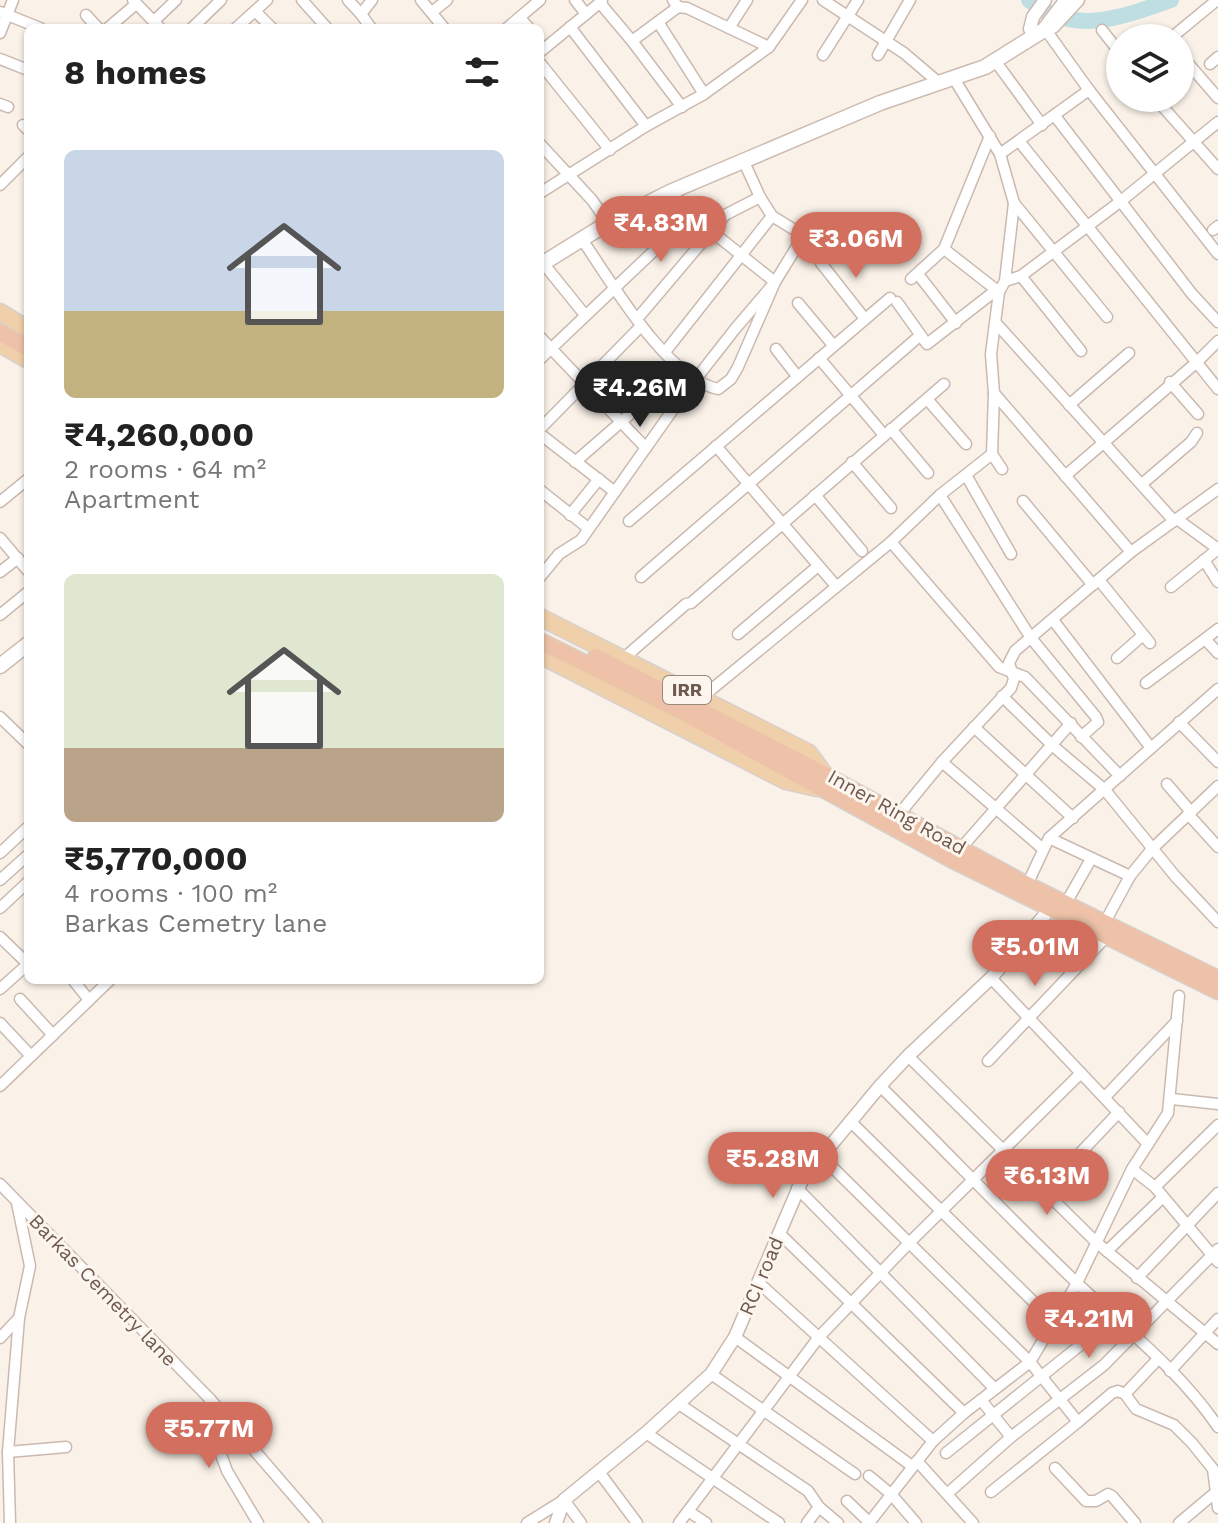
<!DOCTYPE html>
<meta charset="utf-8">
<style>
:root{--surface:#fff;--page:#f2f2f2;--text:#222;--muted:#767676;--accent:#d36f5e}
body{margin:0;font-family:"Work Sans",sans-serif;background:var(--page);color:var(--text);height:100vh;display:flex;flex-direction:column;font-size:30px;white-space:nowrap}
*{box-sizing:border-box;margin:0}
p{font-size:26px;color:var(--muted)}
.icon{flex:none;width:44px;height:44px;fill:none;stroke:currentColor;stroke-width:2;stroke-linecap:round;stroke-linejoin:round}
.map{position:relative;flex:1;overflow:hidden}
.panel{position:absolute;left:24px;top:24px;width:520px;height:960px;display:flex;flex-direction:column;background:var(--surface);border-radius:12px;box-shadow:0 2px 6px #0004}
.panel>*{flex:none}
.fabs{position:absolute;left:1106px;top:24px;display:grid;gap:16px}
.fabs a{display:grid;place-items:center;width:88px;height:88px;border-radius:50%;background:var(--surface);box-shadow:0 2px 6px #0004;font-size:40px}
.price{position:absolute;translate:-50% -68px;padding:0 18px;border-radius:28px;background:var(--accent);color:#fff;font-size:26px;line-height:52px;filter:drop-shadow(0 2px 4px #0008)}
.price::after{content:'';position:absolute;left:50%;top:48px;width:24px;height:18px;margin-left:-12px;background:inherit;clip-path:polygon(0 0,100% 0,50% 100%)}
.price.on{background:#222;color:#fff}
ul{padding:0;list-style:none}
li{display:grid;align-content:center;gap:16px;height:424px;padding:0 40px}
li span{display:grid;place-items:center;height:248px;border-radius:12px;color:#555}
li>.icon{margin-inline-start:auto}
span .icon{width:144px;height:144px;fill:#fffc;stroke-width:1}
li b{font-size:34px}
h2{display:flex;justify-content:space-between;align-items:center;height:96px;padding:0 40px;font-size:34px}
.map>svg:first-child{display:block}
</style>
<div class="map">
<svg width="1218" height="1523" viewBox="0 0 1218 1523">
<rect width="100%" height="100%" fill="#faf2e8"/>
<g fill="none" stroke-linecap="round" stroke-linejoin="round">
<!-- river -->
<path stroke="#bfdee1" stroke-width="16" d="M1029 0C1073 37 1123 17 1171 0"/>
<!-- minor casing -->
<g stroke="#cab9b0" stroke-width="13">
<g id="minor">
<path d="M133 0 160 28"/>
<path d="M302 0 327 28"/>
<path d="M348 0 361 14"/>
<path d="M421 0 444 28"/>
<path d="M575 0 586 14"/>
<path d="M673 0 678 7 687 8 769 47 802 0"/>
<path d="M823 0 904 53 938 82"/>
<path d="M600 3 632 41 682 107"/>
<path d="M255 11 272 28"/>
<path d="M0 12 40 28"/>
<path d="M432 12 447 0"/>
<path d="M86 15 98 28"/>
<path d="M520 18 529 28"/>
<path d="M154 21 176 0"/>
<path d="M658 22 704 94"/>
<path d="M570 27 646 126"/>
<path d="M108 28 136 4"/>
<path d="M192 28 221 0"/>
<path d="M236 28 267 0"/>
<path d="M371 28 361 14 372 0"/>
<path d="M507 28 540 0"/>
<path d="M729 28 747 0"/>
<path d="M1102 30 1120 53"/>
<path d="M0 33 13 0"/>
<path d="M1048 33 1089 90 1218 254"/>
<path d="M1171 38 1217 0"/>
<path d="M632 41 678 7"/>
<path d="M540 52 602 1"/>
<path d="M1180 54 1218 98"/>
<path d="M823 55 858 0"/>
<path d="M878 55 910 0"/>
<path d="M0 59 28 70"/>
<path d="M996 62 1042 125"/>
<path d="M540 63 610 150"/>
<path d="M1210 64 1218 57"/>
<path d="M953 77 1000 154 1014 203 1005 281 999 292 991 354 994 393 992 454 1002 469"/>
<path d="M1155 98 1218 169"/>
<path d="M0 104 8 107"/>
<path d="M1055 116 1192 294 1218 322"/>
<path d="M23 125 28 130"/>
<path d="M1019 141 1218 389"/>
<path d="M540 144 592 200 608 223"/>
<path d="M1000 154 1089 90"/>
<path d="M744 162 760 197 772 216"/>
<path d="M0 185 28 157"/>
<path d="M540 193 646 126 704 94 769 47"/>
<path d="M1014 203 1107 317"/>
<path d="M1213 230 1218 226"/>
<path d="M581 238C611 281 666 378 718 389L731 379 738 367 775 282 799 243 798 232 772 216 665 352"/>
<path d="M944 249 999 292"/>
<path d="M543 263 585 315"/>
<path d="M821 263 865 319"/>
<path d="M1021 276 1081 351"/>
<path d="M921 278 956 323"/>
<path d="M911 279 944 249 990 136"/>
<path d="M1005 281 1021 276 1121 201 1218 122"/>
<path d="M897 302 927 344 995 291"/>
<path d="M798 303 833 345"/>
<path d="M637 319 725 215 760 197"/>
<path d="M996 323 1174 521"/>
<path d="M540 337 646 448"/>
<path d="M776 349 797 376"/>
<path d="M819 358 884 435"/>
<path d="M540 359 660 245"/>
<path d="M1170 382 1198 414"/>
<path d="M994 393 1131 552"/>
<path d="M927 399 966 444"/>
<path d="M1069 405 1129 353"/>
<path d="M540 429 641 326"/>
<path d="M891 429 928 473"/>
<path d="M540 434 615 492"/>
<path d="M716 446 836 586"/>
<path d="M575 462 682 369"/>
<path d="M852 462 891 508"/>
<path d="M966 475 1011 554"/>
<path d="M1065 476 1197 362 1218 341"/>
<path d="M1142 484 1191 442 1197 433"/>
<path d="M540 490 588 528"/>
<path d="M815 495 862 551"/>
<path d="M940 495 1031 638 1096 717 1098 722 1081 737"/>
<path d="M1023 501 1093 585"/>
<path d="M0 502 28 479"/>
<path d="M570 515 599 479"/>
<path d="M1177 519 1218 549"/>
<path d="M629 521 890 298"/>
<path d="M0 538 28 571"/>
<path d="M891 542 999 667 1025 677 1120 776"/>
<path d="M1204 560 1218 582"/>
<path d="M0 572 18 558"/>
<path d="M540 577 559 554 581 540 681 398 735 329 775 282 711 231 670 192"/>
<path d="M641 577 916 339"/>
<path d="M1099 580 1150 643"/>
<path d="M1171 587 1218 549"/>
<path d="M0 615 28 592"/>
<path d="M1053 620 1151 748"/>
<path d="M1218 629 1205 639 1218 653"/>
<path d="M738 634 818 566"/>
<path d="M624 658 686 604 691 603 944 384"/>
<path d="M1117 658 1143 635"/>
<path d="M1146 683 1205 639"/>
<path d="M1002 696 1053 746 1105 790 1175 876 1218 922"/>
<path d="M701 698 891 542 940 495 992 454"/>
<path d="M0 717 28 744"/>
<path d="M1179 722 1218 762"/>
<path d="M974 727 1073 818"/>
<path d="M942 762 1043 849"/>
<path d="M1167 784 1191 812"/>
<path d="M1188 814 1218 847"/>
<path d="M896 818 942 762 1011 688 1014 679 1009 663 1015 651 1131 552 1218 489"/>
<path d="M1049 838 1130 876"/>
<path d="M962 847 1071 723"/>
<path d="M0 853 28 827"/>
<path d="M0 880 28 855"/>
<path d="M1027 885 1049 838 1218 689"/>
<path d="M1066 903 1091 859"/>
<path d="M0 908 28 882"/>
<path d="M1105 922 1130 876 1152 849 1218 786"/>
<path d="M0 937 28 964"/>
<path d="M991 978 1148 1144"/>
<path d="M73 980 89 1000"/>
<path d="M0 989 28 964"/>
<path d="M20 999 53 1035"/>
<path d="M0 1023 31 1056"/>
<path d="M908 1056 1096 1242 1218 1344"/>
<path d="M988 1061 1106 937"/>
<path d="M0 1086 110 980"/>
<path d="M880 1086C946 1151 1010 1219 1078 1284 1126 1329 1181 1372 1218 1427"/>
<path d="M1105 1097 1177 1021"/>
<path d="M1172 1099 1218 1104"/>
<path d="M851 1122 1054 1322"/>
<path d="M823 1158 1030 1362 1078 1422 1112 1393 1118 1391 1125 1394 1136 1409 1174 1425 1192 1443 1213 1469 1218 1508"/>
<path d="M1068 1166 1119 1112"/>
<path d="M1132 1169 1155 1187 1218 1262"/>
<path d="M0 1184 210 1399 317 1523"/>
<path d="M1155 1187 1218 1125"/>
<path d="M797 1188 995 1389"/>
<path d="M779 1233 964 1413"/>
<path d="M1107 1251 1163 1197"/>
<path d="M1137 1278 1218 1193"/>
<path d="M759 1283 933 1441"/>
<path d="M735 1337 912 1466"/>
<path d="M0 1338 19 1318"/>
<path d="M1170 1371 1218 1319"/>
<path d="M711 1374 855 1474"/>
<path d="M1125 1394 1158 1359"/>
<path d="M210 1399 213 1433 227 1471 258 1523"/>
<path d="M981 1400 1011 1437"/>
<path d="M679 1404 808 1491 819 1507 838 1523"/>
<path d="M646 1433 779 1523"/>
<path d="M8 1452 66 1447"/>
<path d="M946 1453 1114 1318"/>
<path d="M917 1461 973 1523"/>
<path d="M1055 1468 1086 1501H1096L1108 1494 1112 1496 1135 1523"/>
<path d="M599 1472 637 1523"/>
<path d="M869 1476 891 1494 916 1523"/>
<path d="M991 1492 1078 1422"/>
<path d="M947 1494 1011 1437 1104 1365 1218 1249"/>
<path d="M847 1501 869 1522"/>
<path d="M688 1511 706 1523"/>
<path d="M10 1523 8 1452 19 1318 30 1266 17 1203"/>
<path d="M527 1523 564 1500 581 1523"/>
<path d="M679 1523 819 1337 910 1242 1081 1073"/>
<path d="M807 1523 819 1507"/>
<path d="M869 1523 933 1441 964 1413 1030 1362 1054 1322 1077 1283 1132 1169 1168 1113 1179 996"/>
<path d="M1179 1523 1216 1492"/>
</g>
</g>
<!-- tertiary casing -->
<g stroke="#cab9b0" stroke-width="15">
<g id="tertiary">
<path d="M1053 27 1078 0"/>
<path d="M1030 29 1033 17 1045 0"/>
<path d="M556 1523 564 1500 646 1433 711 1374 735 1337 802 1180 880 1086 908 1056 991 978 1050 909"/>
</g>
</g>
<!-- secondary casing -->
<g stroke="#cebbb1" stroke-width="17">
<g id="secondary">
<path d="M540 265 608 223 670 192 880 103 985 67 1044 30 1067 0"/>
<path d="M0 666 28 644"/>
</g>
</g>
<!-- primary casing -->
<g stroke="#d7d1ce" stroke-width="19">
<g id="primary">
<path d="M0 312 28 329"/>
<path d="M0 344 28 360"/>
<path d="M540 617 809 753 825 775"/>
<path d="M540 655 786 781 817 788"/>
</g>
</g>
<!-- trunk casing -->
<g stroke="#d7d1ce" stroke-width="19">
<g id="trunk">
<path d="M0 332 28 348"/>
<path d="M540 641 683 712 951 859 1218 991"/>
<path d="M596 657 825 775 1027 885 1218 979"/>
</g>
</g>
<!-- minor -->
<use href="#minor" stroke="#fff" stroke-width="10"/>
<!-- tertiary -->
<use href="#tertiary" stroke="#fff" stroke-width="12"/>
<!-- secondary -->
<use href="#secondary" stroke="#fff" stroke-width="14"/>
<!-- primary -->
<use href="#primary" stroke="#efd0aa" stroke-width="16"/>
<!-- trunk -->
<use href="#trunk" stroke="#edc2a8" stroke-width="16"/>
</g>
<g text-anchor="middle" stroke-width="6" stroke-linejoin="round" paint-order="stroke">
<!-- shield labels -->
<rect fill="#fdf6ee" stroke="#9a887f" stroke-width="2" x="663" y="676" width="48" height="28" rx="6"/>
<g font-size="18" font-weight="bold" fill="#705950">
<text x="687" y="696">IRR</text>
</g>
<!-- street labels -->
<g font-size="20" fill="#705950" stroke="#fdf6ee">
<text transform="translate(897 812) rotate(29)" y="7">Inner Ring Road</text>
<text transform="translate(761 1276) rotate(-67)" y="7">RCI road</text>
<text transform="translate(103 1290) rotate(46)" y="7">Barkas Cemetry lane</text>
</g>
</g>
</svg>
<div class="fabs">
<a><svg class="icon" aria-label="layers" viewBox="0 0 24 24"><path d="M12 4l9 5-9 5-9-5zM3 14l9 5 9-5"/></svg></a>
</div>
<b class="price" style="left:661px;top:264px">₹4.83M</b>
<b class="price" style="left:856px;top:280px">₹3.06M</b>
<b class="price on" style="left:640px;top:429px">₹4.26M</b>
<b class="price" style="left:1035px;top:988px">₹5.01M</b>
<b class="price" style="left:773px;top:1200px">₹5.28M</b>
<b class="price" style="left:1047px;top:1217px">₹6.13M</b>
<b class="price" style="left:1089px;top:1360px">₹4.21M</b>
<b class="price" style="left:209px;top:1470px">₹5.77M</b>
<section class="panel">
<h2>8 homes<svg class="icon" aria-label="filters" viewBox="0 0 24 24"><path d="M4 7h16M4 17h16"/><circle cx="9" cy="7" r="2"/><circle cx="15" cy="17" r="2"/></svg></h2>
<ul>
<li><span style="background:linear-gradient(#c9d6e8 65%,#c2b280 0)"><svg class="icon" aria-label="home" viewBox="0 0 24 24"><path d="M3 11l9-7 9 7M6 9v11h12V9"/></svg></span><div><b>₹4,260,000</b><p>2 rooms · 64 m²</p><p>Apartment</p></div></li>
<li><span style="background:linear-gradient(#dfe7d0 70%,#b9a48a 0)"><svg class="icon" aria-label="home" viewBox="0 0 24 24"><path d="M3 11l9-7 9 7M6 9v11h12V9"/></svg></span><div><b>₹5,770,000</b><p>4 rooms · 100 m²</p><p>Barkas Cemetry lane</p></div></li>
</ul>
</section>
</div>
